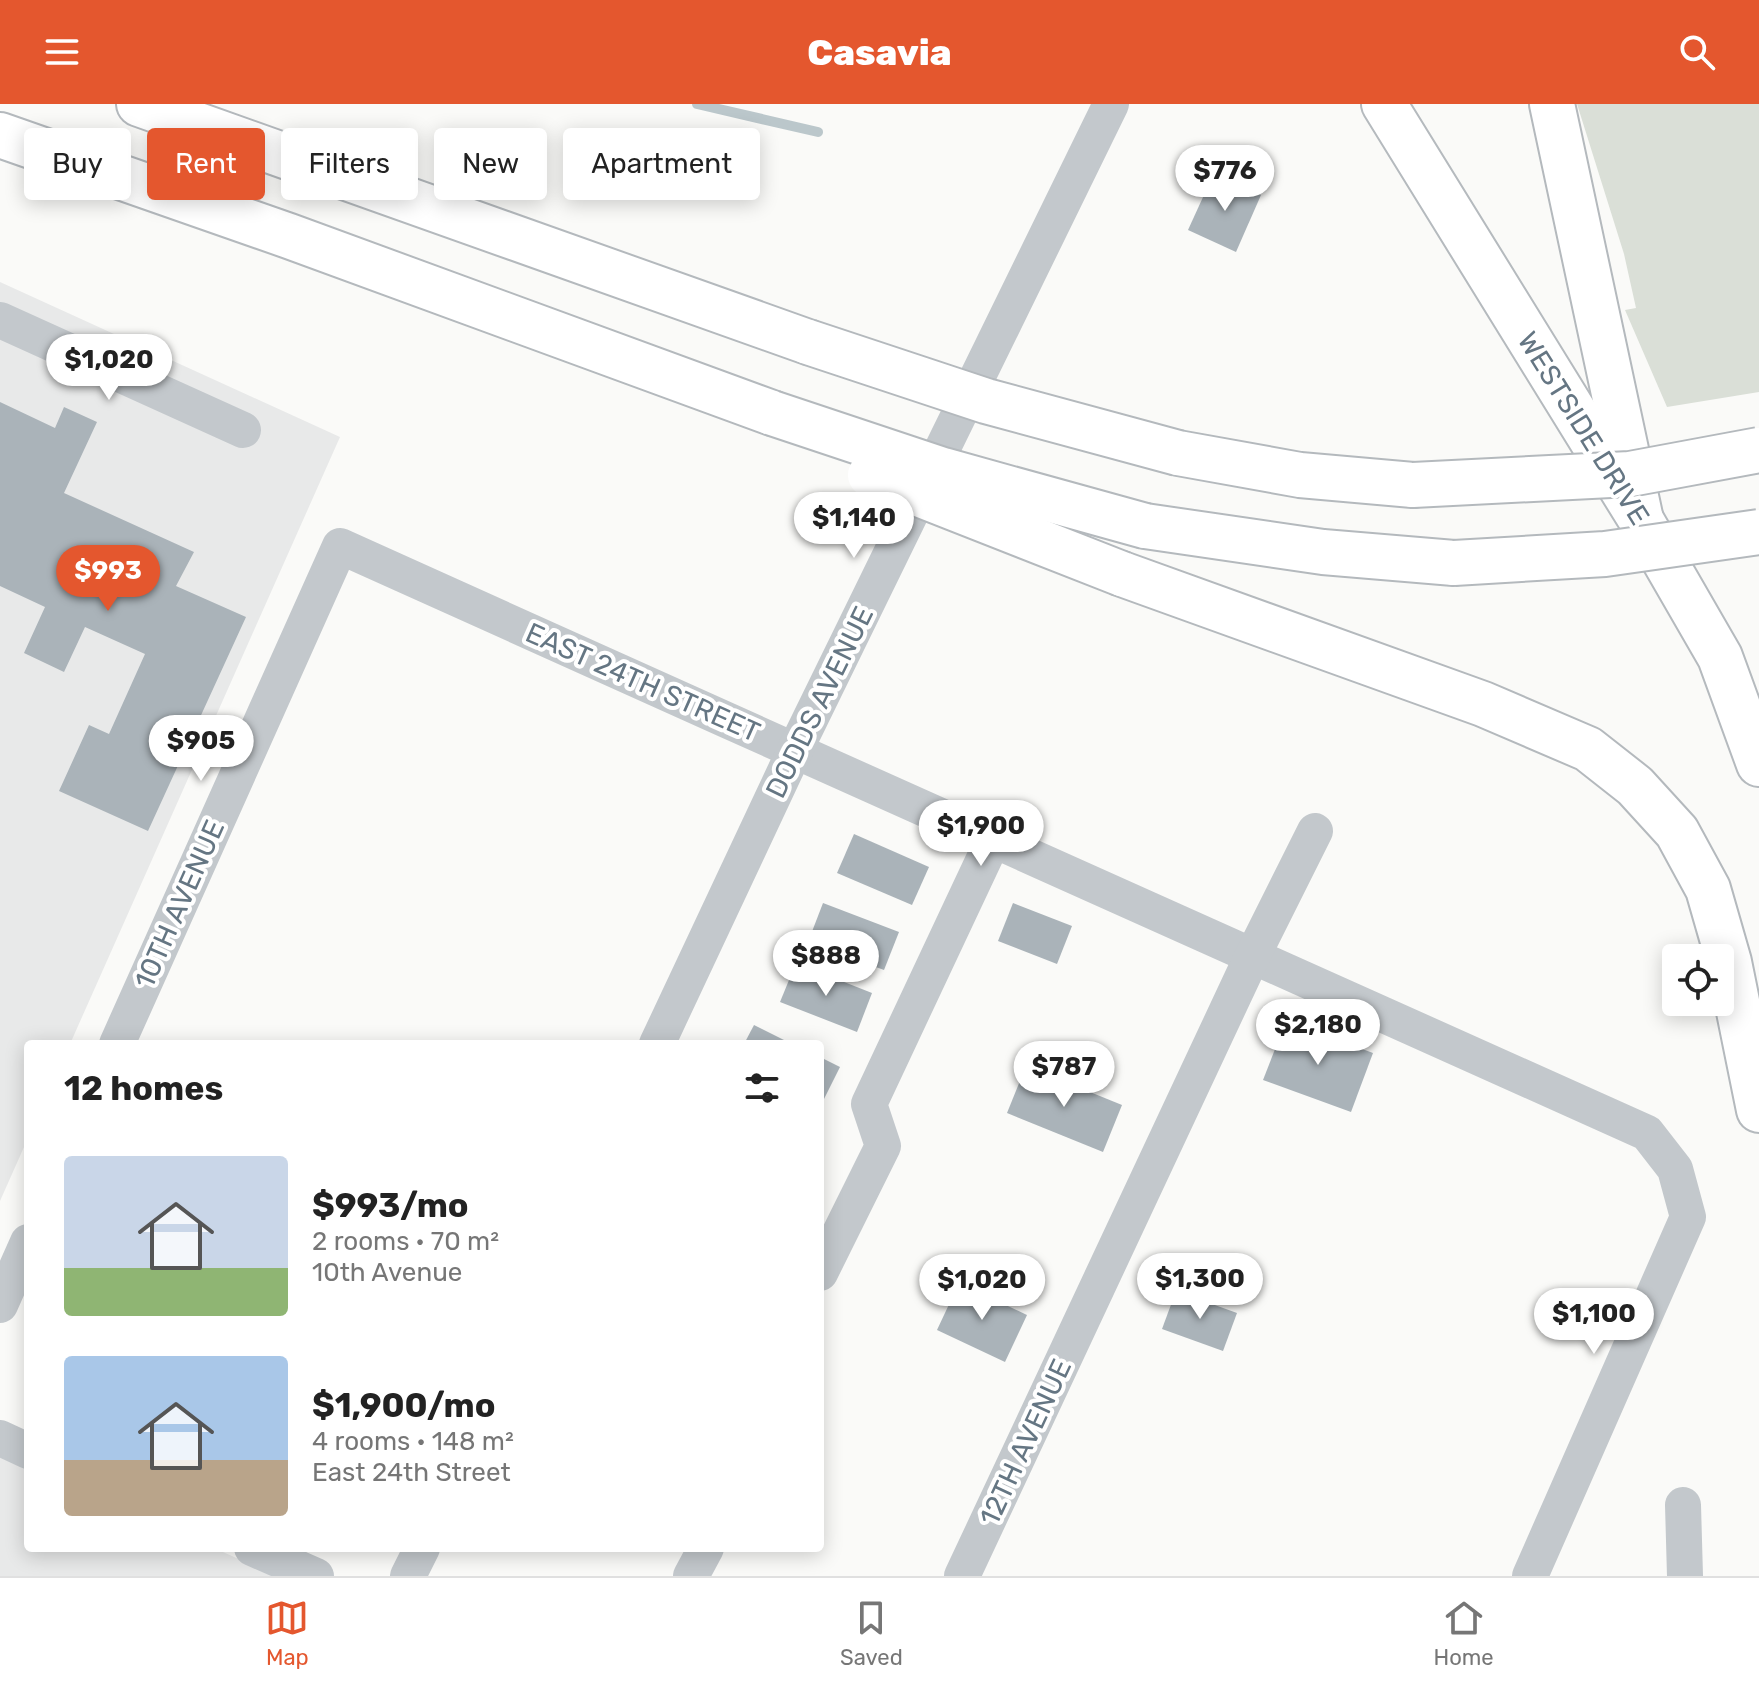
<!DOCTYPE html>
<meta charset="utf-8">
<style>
:root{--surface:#fff;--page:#f2f2f2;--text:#222;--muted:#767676;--line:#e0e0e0;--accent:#e4572e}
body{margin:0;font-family:Rubik,sans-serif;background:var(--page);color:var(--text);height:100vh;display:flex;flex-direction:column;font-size:30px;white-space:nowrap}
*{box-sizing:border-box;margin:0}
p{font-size:26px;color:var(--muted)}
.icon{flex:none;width:44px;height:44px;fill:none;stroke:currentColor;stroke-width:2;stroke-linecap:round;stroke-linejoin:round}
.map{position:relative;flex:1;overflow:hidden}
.drawer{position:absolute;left:24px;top:936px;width:800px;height:512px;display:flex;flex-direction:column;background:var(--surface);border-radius:8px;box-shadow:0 4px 20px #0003}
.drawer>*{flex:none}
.guide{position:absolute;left:24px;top:24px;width:800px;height:72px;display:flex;gap:16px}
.fabs{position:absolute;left:1662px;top:840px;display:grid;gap:16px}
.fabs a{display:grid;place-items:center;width:72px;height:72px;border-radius:8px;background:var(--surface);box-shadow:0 4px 20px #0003;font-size:40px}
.price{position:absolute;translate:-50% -68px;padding:0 18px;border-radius:28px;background:#fff;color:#222;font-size:26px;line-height:52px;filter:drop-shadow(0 2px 4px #0008)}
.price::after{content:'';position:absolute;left:50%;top:48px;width:24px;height:18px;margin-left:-12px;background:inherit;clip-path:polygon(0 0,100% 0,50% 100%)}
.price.active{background:var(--accent);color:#fff}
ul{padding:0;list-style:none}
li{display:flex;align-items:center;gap:24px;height:200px;padding:0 40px}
li span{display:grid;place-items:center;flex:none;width:224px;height:160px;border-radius:8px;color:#555}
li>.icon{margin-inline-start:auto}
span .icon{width:96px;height:96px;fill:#fffc;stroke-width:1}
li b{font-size:34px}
h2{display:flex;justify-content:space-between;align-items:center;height:96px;padding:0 40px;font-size:34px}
.chip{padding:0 28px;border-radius:8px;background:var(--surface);box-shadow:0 4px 20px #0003;font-size:28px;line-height:72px}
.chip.active{background:var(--accent);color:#fff}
header{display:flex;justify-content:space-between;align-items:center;height:104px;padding:0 40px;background:var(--accent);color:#fff;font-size:36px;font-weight:800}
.tab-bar{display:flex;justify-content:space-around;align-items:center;height:112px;border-top:2px solid var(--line);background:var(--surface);font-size:22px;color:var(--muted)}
.tab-bar a{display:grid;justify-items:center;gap:4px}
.tab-bar .active{color:var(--accent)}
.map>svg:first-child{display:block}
</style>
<header><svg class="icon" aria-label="menu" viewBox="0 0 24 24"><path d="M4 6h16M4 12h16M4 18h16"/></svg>Casavia<svg class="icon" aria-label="search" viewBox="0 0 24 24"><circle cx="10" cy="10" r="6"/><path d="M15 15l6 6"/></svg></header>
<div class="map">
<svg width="1759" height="1472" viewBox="0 0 1759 1472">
<rect width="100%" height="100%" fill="#fafaf8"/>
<!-- built -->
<g fill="#e8e9e9">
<path d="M0 178 340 333 70 940H28V1034L0 1097Z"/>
<path d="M0 1348 28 1360V1444H214L277 1472H0Z"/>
</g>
<!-- green -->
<path fill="#dadfd7" d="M1577 0H1759V288L1667 303 1625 206 1636 204 1624 150Z"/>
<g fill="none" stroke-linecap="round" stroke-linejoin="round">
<!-- stream -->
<path stroke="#bbc7cb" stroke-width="10" d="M697 0 818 28"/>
</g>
<!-- building -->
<g fill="#aab3b9">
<path d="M1214 69 1261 91 1236 148 1188 126Z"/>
<path d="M0 298 55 324 64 303 97 318 64 389 194 448 176 482 246 513 148 727 59 687 89 621 109 630 145 550 85 523 64 568 24 549 45 503 0 482Z"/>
<path d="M854 730 929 763 912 801 837 769Z"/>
<path d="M823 799 899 828 884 866 808 838Z"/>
<path d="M1013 799 1072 822 1057 860 998 837Z"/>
<path d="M796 859 872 889 857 928 780 898Z"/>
<path d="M1286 917 1373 949 1351 1008 1263 976Z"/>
<path d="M754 921 792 940H744Z"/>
<path d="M820 953 840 963 820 1003Z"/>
<path d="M1026 962 1122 1001 1103 1048 1007 1009Z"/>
<path d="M959 1179 1027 1211 1005 1258 937 1226Z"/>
<path d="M1176 1187 1237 1209 1223 1247 1162 1225Z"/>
</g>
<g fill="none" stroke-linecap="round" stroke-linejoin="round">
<!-- major casing -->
<g stroke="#b5babe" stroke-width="48">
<path id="major" d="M1384 0 1641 416 1720 553 1759 660"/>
</g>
<!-- highway casing -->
<g stroke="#b4b9bd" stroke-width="48">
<g id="highway">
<path d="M139 0 808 238"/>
<path d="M1552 0 1641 416"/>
<path d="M0 31 289 132 772 309"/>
<path d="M1178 349 1300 371 1413 381"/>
<path d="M1145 422 1323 448 1454 459"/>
<path d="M1122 470 1483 600 1588 645 1635 682 1677 728 1708 785 1729 858 1759 1006"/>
</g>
</g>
<!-- minor -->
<g stroke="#c3c8cc" stroke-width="36">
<path d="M0 216 243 326"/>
<path d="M117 940 340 442C776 637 1210 837 1647 1029L1675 1065 1688 1113 1530 1472"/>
<path d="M657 940 795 646 1111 0"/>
<path d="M820 1169 883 1042 869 1000 993 736"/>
<path d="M0 1201 28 1138"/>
<path d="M0 1334 28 1347"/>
<path d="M1683 1401 1685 1472"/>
<path d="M252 1444 316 1472"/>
<path d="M408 1472 422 1444"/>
<path d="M691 1472 706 1444"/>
<path d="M962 1472 1251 855 1315 727"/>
</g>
<!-- major -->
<use href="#major" stroke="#fff" stroke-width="44"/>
<!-- highway -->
<use href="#highway" stroke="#fff" stroke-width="44"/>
<!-- highway-bridge casing -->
<g stroke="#b4b9bd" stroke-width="48" stroke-linecap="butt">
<g id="highway-bridge">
<path d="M808 238 986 297 1178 349"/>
<path d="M772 309 943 366 1145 422"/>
<path d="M870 371 1122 470"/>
<path d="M1413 381 1630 370 1759 346"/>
<path d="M1454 459 1605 450 1759 428"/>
</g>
</g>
<!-- highway-bridge -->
<use href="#highway-bridge" stroke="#fff" stroke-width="44"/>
</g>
<g text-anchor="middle" stroke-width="8" stroke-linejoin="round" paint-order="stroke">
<!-- street labels -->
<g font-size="28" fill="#657683" stroke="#fff">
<text transform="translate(1584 324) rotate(58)" y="10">WESTSIDE DRIVE</text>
<text transform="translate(643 578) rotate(24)" y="10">EAST 24TH STREET</text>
<text transform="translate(819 598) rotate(-64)" y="10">DODDS AVENUE</text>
<text transform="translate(179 800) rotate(-66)" y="10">10TH AVENUE</text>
<text transform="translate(1025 1338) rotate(-65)" y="10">12TH AVENUE</text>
</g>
</g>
</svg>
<div class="fabs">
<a><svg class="icon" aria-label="locate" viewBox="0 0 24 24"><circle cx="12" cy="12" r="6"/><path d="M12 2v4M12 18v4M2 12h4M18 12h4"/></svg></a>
</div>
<b class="price" style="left:1225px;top:109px">$776</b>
<b class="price" style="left:109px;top:298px">$1,020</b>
<b class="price" style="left:854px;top:456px">$1,140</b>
<b class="price active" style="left:108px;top:509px">$993</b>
<b class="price" style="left:201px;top:679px">$905</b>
<b class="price" style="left:981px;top:764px">$1,900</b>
<b class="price" style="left:826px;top:894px">$888</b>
<b class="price" style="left:1318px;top:963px">$2,180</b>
<b class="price" style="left:1064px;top:1005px">$787</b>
<b class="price" style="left:1200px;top:1217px">$1,300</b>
<b class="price" style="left:982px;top:1218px">$1,020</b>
<b class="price" style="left:1594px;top:1252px">$1,100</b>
<div class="guide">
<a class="chip">Buy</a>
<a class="chip active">Rent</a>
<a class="chip">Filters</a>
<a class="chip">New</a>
<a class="chip">Apartment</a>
</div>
<section class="drawer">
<h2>12 homes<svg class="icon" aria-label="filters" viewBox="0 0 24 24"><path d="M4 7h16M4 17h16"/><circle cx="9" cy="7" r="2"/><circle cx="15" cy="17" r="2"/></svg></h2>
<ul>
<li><span style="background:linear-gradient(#c9d6e8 70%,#8fb573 0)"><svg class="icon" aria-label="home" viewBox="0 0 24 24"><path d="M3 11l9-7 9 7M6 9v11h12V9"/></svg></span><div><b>$993/mo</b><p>2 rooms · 70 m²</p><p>10th Avenue</p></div></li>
<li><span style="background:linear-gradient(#a9c7e8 65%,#b9a48a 0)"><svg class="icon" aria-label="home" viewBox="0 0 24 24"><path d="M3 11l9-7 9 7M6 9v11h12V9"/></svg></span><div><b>$1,900/mo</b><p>4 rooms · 148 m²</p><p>East 24th Street</p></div></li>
</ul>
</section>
</div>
<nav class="tab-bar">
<a class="active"><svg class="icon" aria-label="map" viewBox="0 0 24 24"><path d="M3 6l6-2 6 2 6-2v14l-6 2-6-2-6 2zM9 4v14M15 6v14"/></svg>Map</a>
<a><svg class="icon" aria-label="saved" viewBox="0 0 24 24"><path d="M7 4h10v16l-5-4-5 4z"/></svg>Saved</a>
<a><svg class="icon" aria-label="home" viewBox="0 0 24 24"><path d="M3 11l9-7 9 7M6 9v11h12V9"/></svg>Home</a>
</nav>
